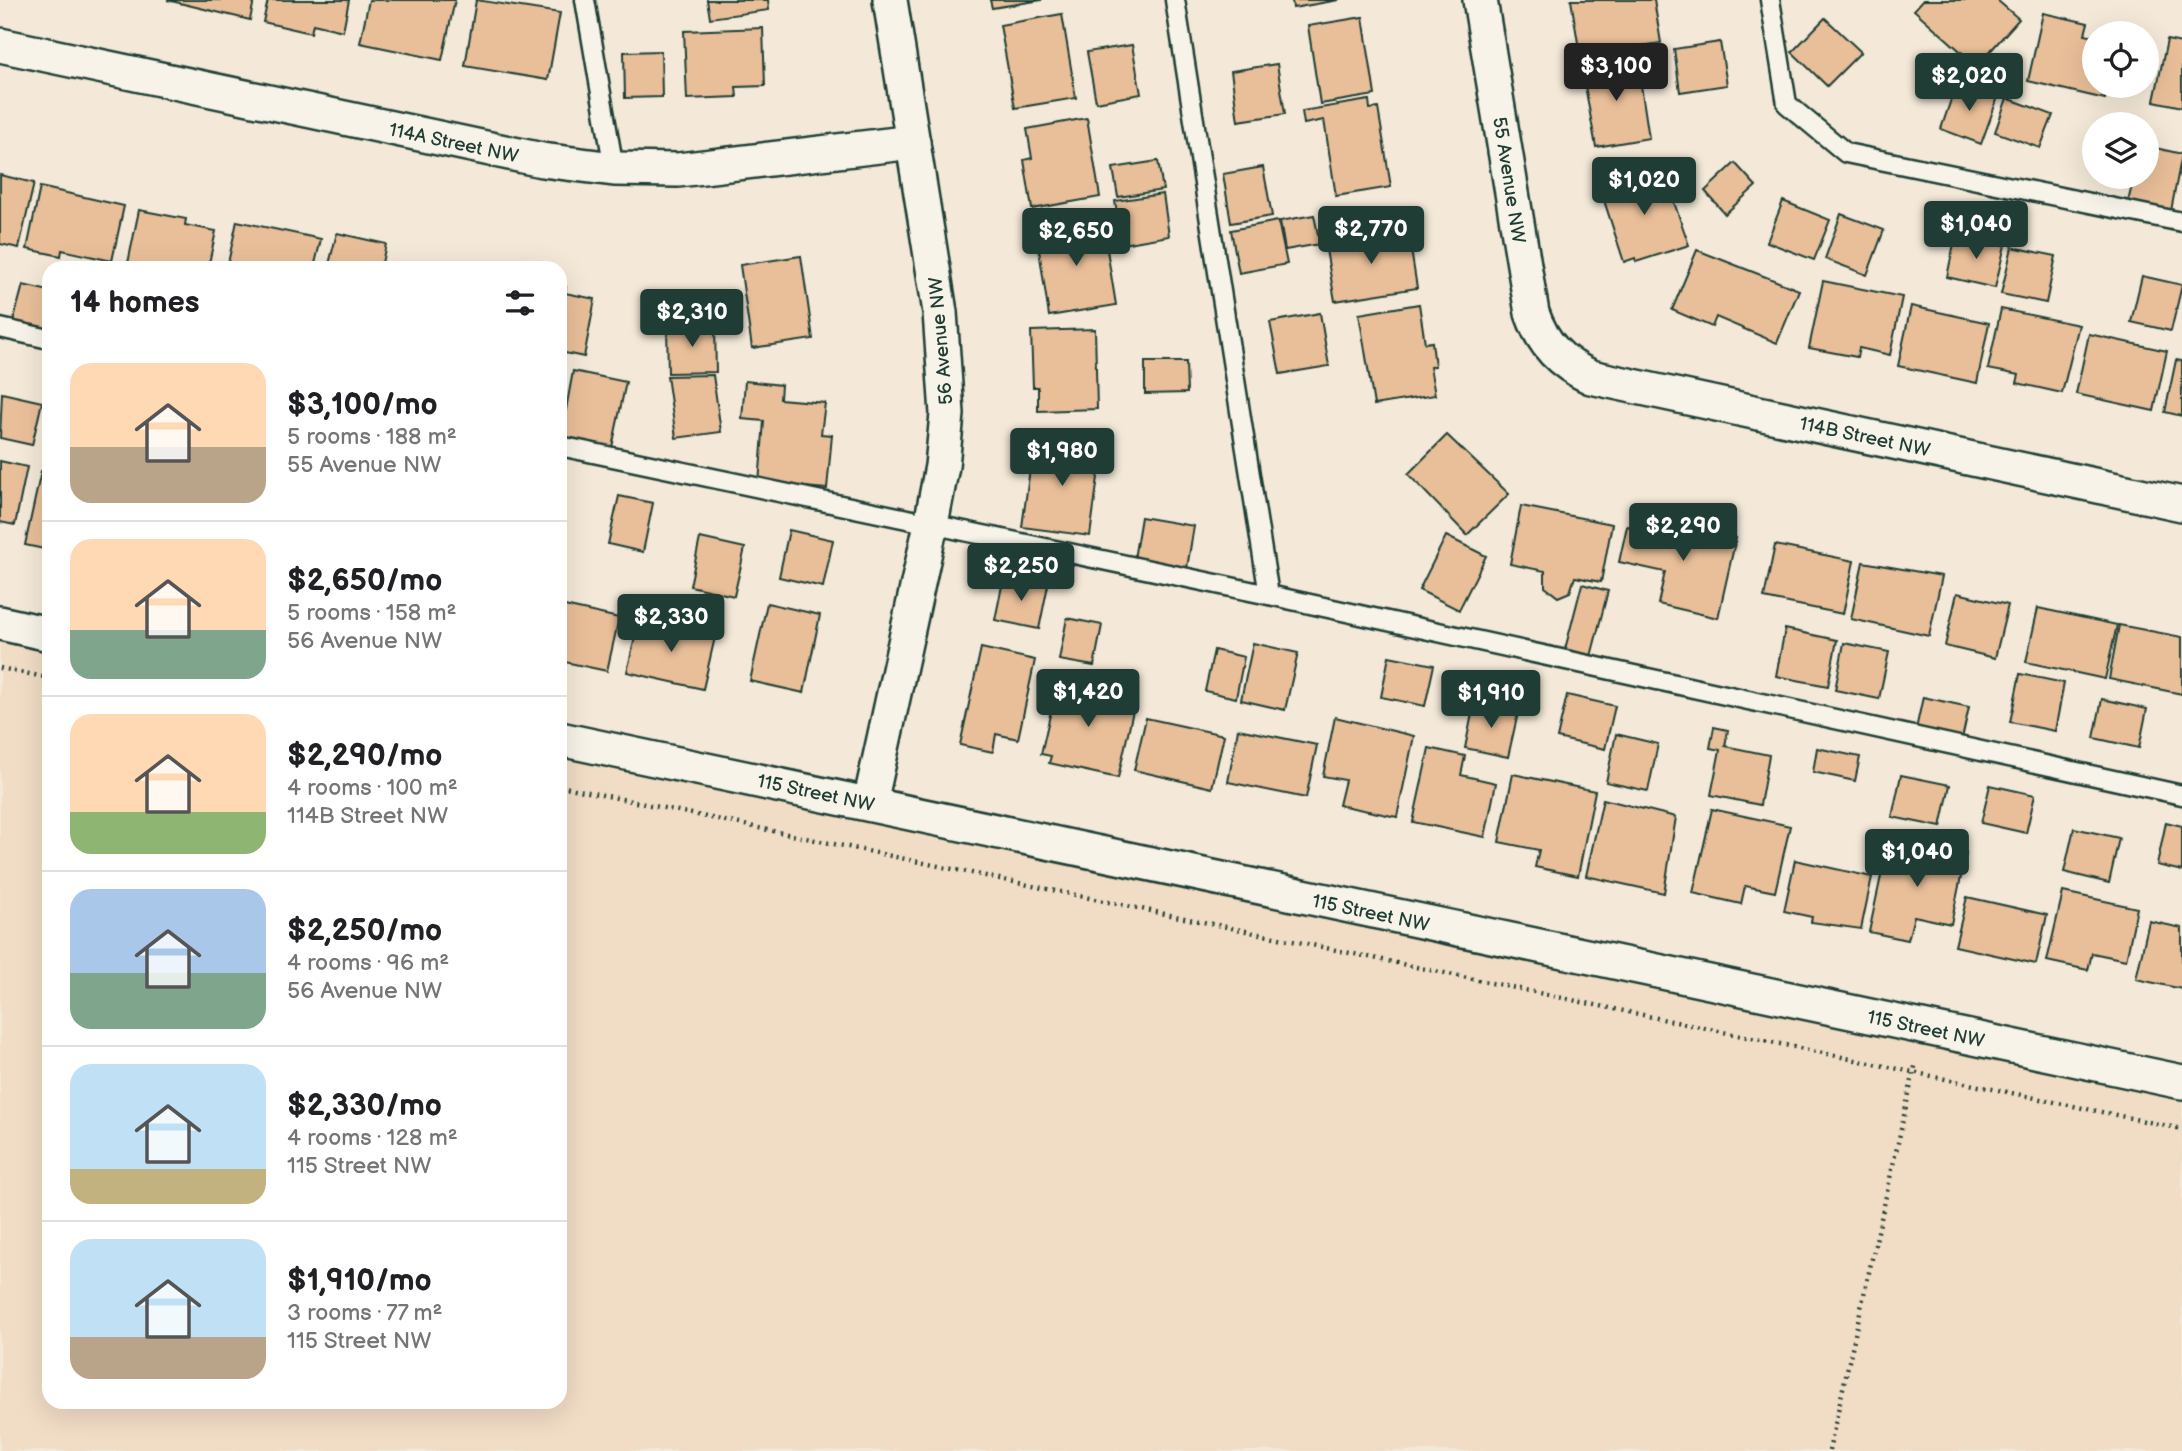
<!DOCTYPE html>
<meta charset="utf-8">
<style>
:root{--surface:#fff;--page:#f6f6f6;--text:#202124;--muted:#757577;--line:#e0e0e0;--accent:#1f3d34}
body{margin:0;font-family:"Balsamiq Sans",sans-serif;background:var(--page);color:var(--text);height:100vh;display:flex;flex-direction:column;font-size:26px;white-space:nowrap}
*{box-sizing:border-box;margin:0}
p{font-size:23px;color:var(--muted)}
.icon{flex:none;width:38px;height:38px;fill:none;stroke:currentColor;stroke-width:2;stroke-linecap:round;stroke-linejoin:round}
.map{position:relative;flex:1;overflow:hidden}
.side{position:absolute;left:42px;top:261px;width:525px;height:1148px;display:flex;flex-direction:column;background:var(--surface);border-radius:21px;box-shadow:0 7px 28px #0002}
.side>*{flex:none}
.tools{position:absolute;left:2082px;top:21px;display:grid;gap:14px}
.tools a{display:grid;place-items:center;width:77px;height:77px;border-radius:50%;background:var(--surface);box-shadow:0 7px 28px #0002;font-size:35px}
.price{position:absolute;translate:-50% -60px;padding:0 16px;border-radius:7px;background:var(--accent);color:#fff;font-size:23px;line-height:46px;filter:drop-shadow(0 2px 4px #0008)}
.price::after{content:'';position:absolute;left:50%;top:42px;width:21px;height:16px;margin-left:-10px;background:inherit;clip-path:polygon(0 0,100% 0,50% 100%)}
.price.on{background:#222;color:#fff}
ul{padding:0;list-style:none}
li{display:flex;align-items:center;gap:21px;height:175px;padding:0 28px}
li+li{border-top:2px solid var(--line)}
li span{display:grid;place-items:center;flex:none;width:196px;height:140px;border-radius:21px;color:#555}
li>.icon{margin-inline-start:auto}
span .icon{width:84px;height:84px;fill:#fffc;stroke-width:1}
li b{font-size:30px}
h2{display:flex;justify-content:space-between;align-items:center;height:84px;padding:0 28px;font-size:30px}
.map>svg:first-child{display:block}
</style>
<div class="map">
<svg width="2182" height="1451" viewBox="0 0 2182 1451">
<rect width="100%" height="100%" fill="#f4e9d8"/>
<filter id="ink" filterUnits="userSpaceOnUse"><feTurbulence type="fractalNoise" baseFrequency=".0143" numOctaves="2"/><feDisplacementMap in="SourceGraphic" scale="14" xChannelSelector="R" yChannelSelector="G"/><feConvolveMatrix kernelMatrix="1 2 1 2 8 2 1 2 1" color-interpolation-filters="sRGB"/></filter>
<g filter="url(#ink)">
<!-- built -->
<path fill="#f1dcc5" d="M0 624 49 634V1402H560V739L2182 1082V1451H0Z"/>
<!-- building -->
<g fill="#e9bf99" stroke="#1f3d34" stroke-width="2">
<path d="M167 0H254L250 20Z"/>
<path d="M268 0H349L343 31 313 24 311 33 263 22Z"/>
<path d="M369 0H455L442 60 360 43Z"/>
<path d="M476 0 560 13 548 80 465 66Z"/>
<path d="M707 0H768L769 10 710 18Z"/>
<path d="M990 0H1042L992 8Z"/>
<path d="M1292 0H1339L1293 8Z"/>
<path d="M1571 0H1654L1661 43 1580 55Z"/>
<path d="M1923 0H1997L2019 19 1977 66 1914 10Z"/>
<path d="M2043 13 2088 23 2085 34 2095 36V86H2108L2105 99 2028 81Z"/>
<path d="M1062 14 1076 98 1015 108 1000 25Z"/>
<path d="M1363 17 1375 95 1320 104 1308 26Z"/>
<path d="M1825 18 1861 52 1827 86 1792 52Z"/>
<path d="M763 28 765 86 736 87 737 97 687 99 684 31Z"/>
<path d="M2167 40 2182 43V107L2154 101Z"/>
<path d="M1720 42 1727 85 1680 92 1674 49Z"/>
<path d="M1132 45 1141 94 1096 102 1087 52Z"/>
<path d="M661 51 662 97 625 98 624 52Z"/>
<path d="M1637 59 1649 138 1596 147 1582 69Z"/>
<path d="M1277 64 1285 114 1238 121 1231 71Z"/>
<path d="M1957 82 1998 97 1981 144 1941 129Z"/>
<path d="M2007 98 2053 115 2040 148 1995 132Z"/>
<path d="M1369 100 1370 109 1378 108 1391 187 1336 196 1324 120 1304 124 1302 111Z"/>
<path d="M1087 118 1100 197 1032 209 1024 160 1032 158 1027 129Z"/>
<path d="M2147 146 2182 154 2170 216 2127 206 2134 177H2147Z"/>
<path d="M1158 161 1163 190 1118 197 1113 168Z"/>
<path d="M1735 163 1756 186 1725 214 1705 191Z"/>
<path d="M1263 167 1272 216 1231 223 1223 174Z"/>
<path d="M1663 171 1689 245 1636 262 1635 258 1624 262 1600 188 1645 172 1647 176Z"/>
<path d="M0 175 34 183 19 248 0 244Z"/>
<path d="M40 187 124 206 112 261 62 250 61 256 27 249Z"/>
<path d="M1163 194 1169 236 1122 244 1115 201Z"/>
<path d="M1783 201 1830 220 1814 260 1767 242Z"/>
<path d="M139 210 186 219 185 225 216 231 208 268H127Z"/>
<path d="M1841 214 1884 230 1867 275 1825 259Z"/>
<path d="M1314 215 1320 244 1285 250 1280 221Z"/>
<path d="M1102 219 1116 305 1049 316 1036 230Z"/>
<path d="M237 221 321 239 314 268H227Z"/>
<path d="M1278 221 1287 264 1239 273 1231 230Z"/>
<path d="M1408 230 1417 288 1335 301 1325 244Z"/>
<path d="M337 233 386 244 381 268H328Z"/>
<path d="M1956 234 2005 245 1995 288 1947 277Z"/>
<path d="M2012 247 2056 256 2046 303 2001 294Z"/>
<path d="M1697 250 1799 290 1777 343 1716 317 1712 327 1672 310Z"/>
<path d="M801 256 813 339 752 348 740 265Z"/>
<path d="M2142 276 2182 285 2171 331 2131 322Z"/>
<path d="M1823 281 1902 297 1890 355 1859 348 1857 357 1809 348Z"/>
<path d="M23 285 49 291V335L12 326Z"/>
<path d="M560 286 566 287 565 293 595 299 584 357 560 352Z"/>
<path d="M1419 304 1425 343 1432 342 1435 366 1430 367 1435 395 1374 405 1359 314Z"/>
<path d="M1911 306 1989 323 1977 383 1898 366Z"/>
<path d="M2001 309 2079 325 2062 393 2017 383 2019 375 1988 369Z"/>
<path d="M1320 313 1329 366 1280 374 1270 322Z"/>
<path d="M715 326 716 372 668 373 667 327Z"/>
<path d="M1095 329 1097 409 1038 411V387H1033L1031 331Z"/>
<path d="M2089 334 2167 351 2154 411 2076 394Z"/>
<path d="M2176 360 2182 361V416L2165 412Z"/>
<path d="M1145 362H1186L1187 393 1145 394Z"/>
<path d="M573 371 626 382 611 452 560 442Z"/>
<path d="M713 375 721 432 676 438 667 376Z"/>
<path d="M745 381 781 385 780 399 825 403 821 434 832 435 827 489 759 483 764 421 742 419Z"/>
<path d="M2 393 42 402 32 445 0 438Z"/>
<path d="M1447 435 1509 494 1467 535 1408 474Z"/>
<path d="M1034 439 1102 448 1090 536 1022 527Z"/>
<path d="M0 461 27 467 15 525 0 522Z"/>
<path d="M41 471 49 472V550L25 545Z"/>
<path d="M619 496 653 503 643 552 608 544Z"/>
<path d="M1521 506 1612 524 1601 582 1575 577 1570 592 1558 597 1545 587V571L1510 564Z"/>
<path d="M1141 517 1194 526 1186 574 1133 565Z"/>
<path d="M1644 518 1736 538 1718 618 1658 604 1665 572 1619 562 1627 526 1641 529Z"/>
<path d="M789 530 833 540 823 587 779 577Z"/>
<path d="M1446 536 1486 556 1459 610 1419 590Z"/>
<path d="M700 538 745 548 734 596 690 586Z"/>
<path d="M1775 545 1854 561 1843 614 1764 598Z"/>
<path d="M1863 562 1942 576 1929 636 1851 619Z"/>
<path d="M1004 576 1048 585 1039 629 995 620Z"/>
<path d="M1582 584 1608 591 1589 664 1563 657Z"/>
<path d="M1957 593 2008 605 1995 658 1945 646Z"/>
<path d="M767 603 820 615 804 693 750 681Z"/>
<path d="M560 605 619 618 607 671 560 661Z"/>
<path d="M2038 608 2117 625 2105 679 2026 662Z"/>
<path d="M1067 618 1102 625 1094 666 1059 660Z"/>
<path d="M639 620 715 637 703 689 627 672Z"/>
<path d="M2119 625 2182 637V694L2109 679Z"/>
<path d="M1785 629 1837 640 1828 686 1776 676Z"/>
<path d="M1253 643 1298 653 1285 710 1241 700Z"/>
<path d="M1844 643 1889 652 1879 699 1835 690Z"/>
<path d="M981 648 1035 660 1018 739 996 734 993 752 960 745Z"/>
<path d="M1214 650 1244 657 1236 698 1205 691Z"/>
<path d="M1389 656 1434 665 1425 706 1381 697Z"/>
<path d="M2020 674 2064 683 2055 731 2010 722Z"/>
<path d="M1058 680 1136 697 1118 778 1049 763 1051 756 1041 754Z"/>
<path d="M1567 695 1615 706 1605 749 1557 738Z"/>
<path d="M1923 697 1969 707 1962 739 1916 729Z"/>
<path d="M2102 699 2147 709 2139 748 2094 738Z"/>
<path d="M1474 704 1518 713 1508 757 1465 748Z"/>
<path d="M1335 717 1414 736 1397 817 1339 805 1345 780 1323 776Z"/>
<path d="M1146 718 1224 735 1212 788 1134 770Z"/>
<path d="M1714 727 1728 730 1725 746 1769 755 1760 805 1711 795 1720 750 1710 748Z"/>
<path d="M1238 729 1317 745 1306 798 1228 782Z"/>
<path d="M1616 734 1658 744 1648 791 1606 782Z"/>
<path d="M1429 748 1465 756 1461 775 1496 783 1485 837 1413 822Z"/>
<path d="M1817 748 1860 757 1855 781 1813 772Z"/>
<path d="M1513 774 1595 791 1578 876 1535 867 1539 850 1499 842Z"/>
<path d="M1901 775 1950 785 1941 827 1892 817Z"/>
<path d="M1990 785 2035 795 2026 833 1981 823Z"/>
<path d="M1603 799 1676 817 1664 893 1586 876Z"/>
<path d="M1712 809 1790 826 1775 892 1745 886 1741 904 1693 893Z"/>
<path d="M2166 822 2182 826V871L2157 865Z"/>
<path d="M2074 828 2119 838 2109 883 2064 872Z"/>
<path d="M1907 840 1966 853 1951 924 1914 916 1908 940 1869 932 1886 853 1904 857Z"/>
<path d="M1795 860 1872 877 1861 929 1811 922 1812 917 1784 911Z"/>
<path d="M2063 892 2137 908 2126 960 2092 953 2088 970 2047 961Z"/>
<path d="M1967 897 2047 915 2036 964 1955 946Z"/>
<path d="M2149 921 2182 928V989L2136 979Z"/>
</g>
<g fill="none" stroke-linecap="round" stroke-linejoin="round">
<!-- service casing -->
<g stroke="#1f3d34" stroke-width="23">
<g id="service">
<path d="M585 0 614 169"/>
<path d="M1175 0 1269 595"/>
<path d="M1770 0 1787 104 1846 153 2182 222"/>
<path d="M0 328 49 339"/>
<path d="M560 446 1269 595 2182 795"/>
</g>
</g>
<!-- minor casing -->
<g stroke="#1f3d34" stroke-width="38">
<g id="minor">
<path d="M1480 0 1532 313C1543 345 1561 363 1591 377L2182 504"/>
<path d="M0 45 542 160 614 169 678 170 913 142"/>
<path d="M0 623 49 634"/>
<path d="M560 739 2182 1082"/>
<path d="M870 803 931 524 942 466 947 414 940 312 890 0"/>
</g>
</g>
<!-- path -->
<g stroke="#1f3d34" stroke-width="4.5" stroke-dasharray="2 5" stroke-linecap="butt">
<path d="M0 668 49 678"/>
<path d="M560 786 2182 1129"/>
<path d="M1829 1451 1916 1062"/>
</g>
<!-- service -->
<use href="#service" stroke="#f7f3e8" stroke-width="18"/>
<!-- minor -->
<use href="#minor" stroke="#f7f3e8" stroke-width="33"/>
</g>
</g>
<g text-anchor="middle" stroke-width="7" stroke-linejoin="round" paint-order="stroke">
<!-- street labels -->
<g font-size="19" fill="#1f3d34" stroke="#f7f3e8">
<text transform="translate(454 142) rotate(12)" y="7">114A Street NW</text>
<text transform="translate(1510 180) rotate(81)" y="7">55 Avenue NW</text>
<text transform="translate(940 341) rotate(-95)" y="7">56 Avenue NW</text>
<text transform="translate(1865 436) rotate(12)" y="7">114B Street NW</text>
<text transform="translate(816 792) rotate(12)" y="7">115 Street NW</text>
<text transform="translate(1371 912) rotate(12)" y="7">115 Street NW</text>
<text transform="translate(1926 1028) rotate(12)" y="7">115 Street NW</text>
</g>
</g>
</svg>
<div class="tools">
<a><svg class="icon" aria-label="locate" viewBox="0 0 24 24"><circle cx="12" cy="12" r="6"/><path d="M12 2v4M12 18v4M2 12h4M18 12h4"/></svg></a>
<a><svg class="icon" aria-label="layers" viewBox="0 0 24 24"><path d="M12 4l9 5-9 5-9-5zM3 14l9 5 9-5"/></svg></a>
</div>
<b class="price on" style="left:1616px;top:103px">$3,100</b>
<b class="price" style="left:1969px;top:113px">$2,020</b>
<b class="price" style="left:1644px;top:217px">$1,020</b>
<b class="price" style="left:1976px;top:261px">$1,040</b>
<b class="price" style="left:1371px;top:266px">$2,770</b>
<b class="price" style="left:1076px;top:268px">$2,650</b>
<b class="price" style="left:692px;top:349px">$2,310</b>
<b class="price" style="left:1062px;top:488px">$1,980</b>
<b class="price" style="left:1683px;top:563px">$2,290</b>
<b class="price" style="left:1021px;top:603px">$2,250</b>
<b class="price" style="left:671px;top:654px">$2,330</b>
<b class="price" style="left:1088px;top:729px">$1,420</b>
<b class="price" style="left:1491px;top:730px">$1,910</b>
<b class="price" style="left:1917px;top:889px">$1,040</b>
<section class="side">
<h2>14 homes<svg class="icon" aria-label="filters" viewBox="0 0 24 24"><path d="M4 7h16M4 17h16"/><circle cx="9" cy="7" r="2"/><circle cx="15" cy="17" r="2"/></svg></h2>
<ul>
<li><span style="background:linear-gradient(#ffd9b3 60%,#b9a48a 0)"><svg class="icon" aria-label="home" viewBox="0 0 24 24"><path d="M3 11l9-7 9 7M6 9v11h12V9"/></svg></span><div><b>$3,100/mo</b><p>5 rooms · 188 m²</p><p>55 Avenue NW</p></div></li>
<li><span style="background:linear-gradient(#ffd9b3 65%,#7fa58c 0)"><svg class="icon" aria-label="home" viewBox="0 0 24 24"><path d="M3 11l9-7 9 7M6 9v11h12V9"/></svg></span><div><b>$2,650/mo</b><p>5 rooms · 158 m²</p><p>56 Avenue NW</p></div></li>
<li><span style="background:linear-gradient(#ffd9b3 70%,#8fb573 0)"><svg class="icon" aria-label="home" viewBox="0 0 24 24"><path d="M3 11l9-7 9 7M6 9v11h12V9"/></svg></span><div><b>$2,290/mo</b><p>4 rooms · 100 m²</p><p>114B Street NW</p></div></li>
<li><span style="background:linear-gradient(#a9c7e8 60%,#7fa58c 0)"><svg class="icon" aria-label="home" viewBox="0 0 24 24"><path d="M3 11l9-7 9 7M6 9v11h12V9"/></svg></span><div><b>$2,250/mo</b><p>4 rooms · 96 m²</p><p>56 Avenue NW</p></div></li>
<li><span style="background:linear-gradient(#bfe0f5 75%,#c2b280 0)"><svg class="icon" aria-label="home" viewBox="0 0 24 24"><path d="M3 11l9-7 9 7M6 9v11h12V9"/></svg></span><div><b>$2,330/mo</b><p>4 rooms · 128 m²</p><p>115 Street NW</p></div></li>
<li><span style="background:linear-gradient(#bfe0f5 70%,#b9a48a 0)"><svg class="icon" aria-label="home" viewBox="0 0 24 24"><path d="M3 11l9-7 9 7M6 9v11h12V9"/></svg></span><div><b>$1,910/mo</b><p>3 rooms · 77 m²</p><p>115 Street NW</p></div></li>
</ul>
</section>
</div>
